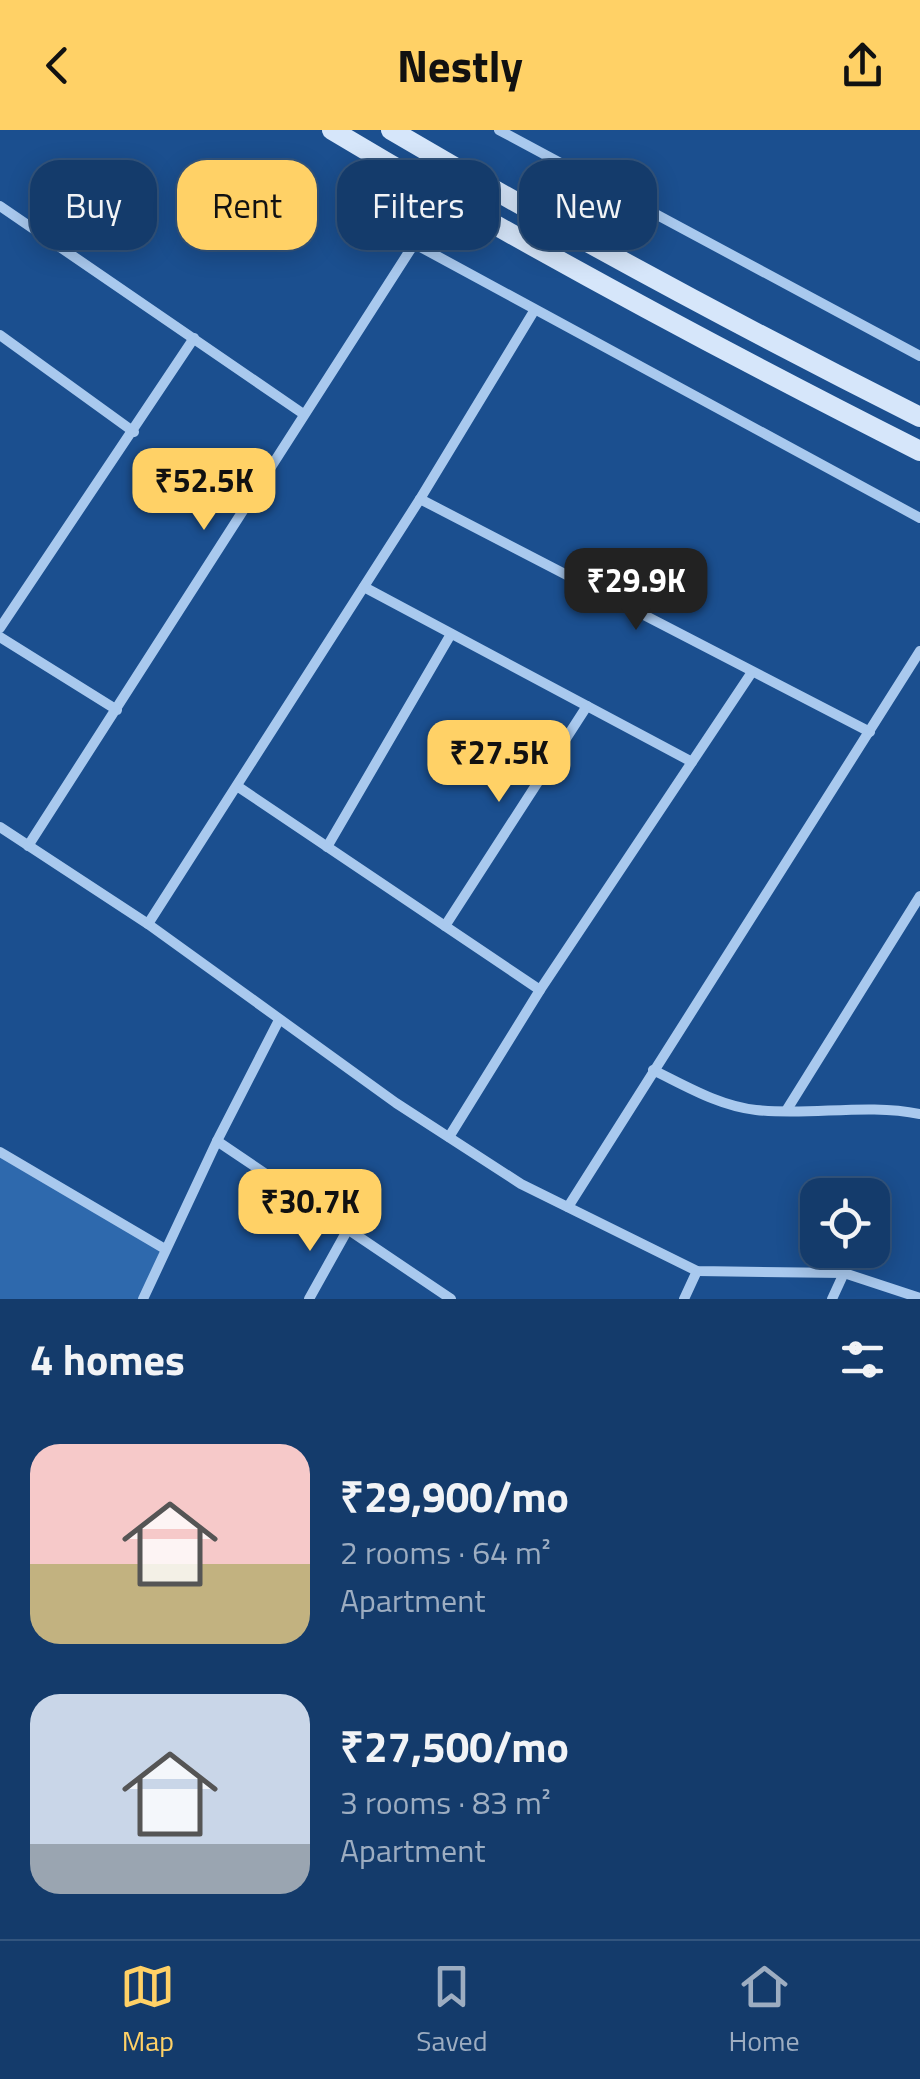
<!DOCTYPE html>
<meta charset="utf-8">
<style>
:root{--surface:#143b6b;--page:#1d4271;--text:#f1f3f6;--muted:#9dadc1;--line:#33557e;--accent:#ffd166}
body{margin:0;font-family:"Titillium Web",sans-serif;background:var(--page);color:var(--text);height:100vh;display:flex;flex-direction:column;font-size:38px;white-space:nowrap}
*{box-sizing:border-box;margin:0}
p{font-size:32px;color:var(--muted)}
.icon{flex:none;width:55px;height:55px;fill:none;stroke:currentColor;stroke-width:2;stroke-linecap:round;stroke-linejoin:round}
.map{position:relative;height:1169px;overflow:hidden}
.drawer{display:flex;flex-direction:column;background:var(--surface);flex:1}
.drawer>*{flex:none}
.banner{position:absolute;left:30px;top:30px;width:860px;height:90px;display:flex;gap:20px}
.tools{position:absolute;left:800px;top:1048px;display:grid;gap:20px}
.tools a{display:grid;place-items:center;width:90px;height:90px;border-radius:20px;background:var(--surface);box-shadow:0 5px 25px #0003,0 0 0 2px var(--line);font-size:50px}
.price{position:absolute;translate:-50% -85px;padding:0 22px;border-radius:20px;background:var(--accent);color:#111;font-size:32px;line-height:65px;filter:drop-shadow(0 2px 5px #0008)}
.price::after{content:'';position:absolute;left:50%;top:60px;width:30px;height:22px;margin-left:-15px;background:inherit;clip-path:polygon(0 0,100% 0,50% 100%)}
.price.on{background:#222;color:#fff}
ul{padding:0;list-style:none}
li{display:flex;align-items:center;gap:30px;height:250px;padding:0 30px}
li span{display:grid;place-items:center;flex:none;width:280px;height:200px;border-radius:30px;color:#555}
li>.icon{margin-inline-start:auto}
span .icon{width:120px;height:120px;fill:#fffc;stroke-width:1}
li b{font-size:42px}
h2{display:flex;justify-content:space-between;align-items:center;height:120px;padding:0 30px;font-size:42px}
.tag{padding:0 35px;border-radius:30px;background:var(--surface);box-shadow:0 5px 25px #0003,0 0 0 2px var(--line);font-size:35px;line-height:90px}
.tag.on{background:var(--accent);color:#111}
header{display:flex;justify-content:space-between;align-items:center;height:130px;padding:0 30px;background:var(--accent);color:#111;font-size:45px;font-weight:700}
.dock{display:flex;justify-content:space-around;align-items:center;height:140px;border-top:2px solid var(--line);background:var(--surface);font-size:28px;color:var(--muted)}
.dock a{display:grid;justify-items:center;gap:5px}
.dock .on{color:var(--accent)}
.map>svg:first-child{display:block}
</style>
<header><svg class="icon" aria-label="back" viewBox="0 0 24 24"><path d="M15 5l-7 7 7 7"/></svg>Nestly<svg class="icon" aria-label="share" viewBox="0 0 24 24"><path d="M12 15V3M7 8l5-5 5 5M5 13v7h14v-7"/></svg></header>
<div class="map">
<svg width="920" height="1169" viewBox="0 0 920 1169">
<rect width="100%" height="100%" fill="#1b4f8f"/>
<!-- green -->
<path fill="#2e69ad" d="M0 1023 165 1119 142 1169H0Z"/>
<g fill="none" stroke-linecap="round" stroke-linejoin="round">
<!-- minor -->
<g stroke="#a9c9ee" stroke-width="10">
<path d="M499 0 920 226"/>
<path d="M0 76 302 283"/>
<path d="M378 94 920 388"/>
<path d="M0 205 134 302"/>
<path d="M420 369 870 602"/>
<path d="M364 457 692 632"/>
<path d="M0 498 194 208"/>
<path d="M0 507 117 580"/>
<path d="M237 656 540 860"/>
<path d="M0 697 148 794 396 973 521 1054 697 1141 844 1143 920 1168"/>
<path d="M28 716 414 114"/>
<path d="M327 717 451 504"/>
<path d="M148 794 420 369 534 181"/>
<path d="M445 796 587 576"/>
<path d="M653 940C686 956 719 976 756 980 810 986 866 973 920 984"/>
<path d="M786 981 920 766"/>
<path d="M449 1007 540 860 752 542"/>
<path d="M217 1011 451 1169"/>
<path d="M0 1022 165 1119"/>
<path d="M568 1077 920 521"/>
<path d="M143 1169 217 1011 279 890"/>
<path d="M309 1169 348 1099"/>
<path d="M684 1169 697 1141"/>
<path d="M832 1169 844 1143"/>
</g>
<!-- secondary -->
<g stroke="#d6e6fa" stroke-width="20">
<path d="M332 0C524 115 720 220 920 321"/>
<path d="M391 0C564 102 741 197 920 287"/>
</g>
</g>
</svg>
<div class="tools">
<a><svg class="icon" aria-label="locate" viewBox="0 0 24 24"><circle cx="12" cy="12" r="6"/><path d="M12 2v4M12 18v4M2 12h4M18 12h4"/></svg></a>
</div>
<b class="price" style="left:204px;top:403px">₹52.5K</b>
<b class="price on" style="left:636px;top:503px">₹29.9K</b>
<b class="price" style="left:499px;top:675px">₹27.5K</b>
<b class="price" style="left:310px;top:1124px">₹30.7K</b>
<div class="banner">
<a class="tag">Buy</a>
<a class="tag on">Rent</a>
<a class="tag">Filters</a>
<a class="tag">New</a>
</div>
</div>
<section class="drawer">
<h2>4 homes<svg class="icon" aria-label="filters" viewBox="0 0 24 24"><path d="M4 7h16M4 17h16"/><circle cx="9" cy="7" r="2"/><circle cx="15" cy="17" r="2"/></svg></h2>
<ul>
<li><span style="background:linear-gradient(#f6c9c9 60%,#c2b280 0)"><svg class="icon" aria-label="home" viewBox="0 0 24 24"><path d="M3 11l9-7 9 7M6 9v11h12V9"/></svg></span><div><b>₹29,900/mo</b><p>2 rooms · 64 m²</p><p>Apartment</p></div></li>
<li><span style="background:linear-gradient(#c9d6e8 75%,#9aa5b1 0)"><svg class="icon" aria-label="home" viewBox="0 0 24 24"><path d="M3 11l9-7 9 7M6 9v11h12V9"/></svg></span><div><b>₹27,500/mo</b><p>3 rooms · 83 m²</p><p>Apartment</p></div></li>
</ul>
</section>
<nav class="dock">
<a class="on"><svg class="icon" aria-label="map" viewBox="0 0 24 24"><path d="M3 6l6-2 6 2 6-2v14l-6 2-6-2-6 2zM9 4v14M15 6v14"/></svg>Map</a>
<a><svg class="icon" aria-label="saved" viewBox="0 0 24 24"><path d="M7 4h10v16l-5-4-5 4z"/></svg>Saved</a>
<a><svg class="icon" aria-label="home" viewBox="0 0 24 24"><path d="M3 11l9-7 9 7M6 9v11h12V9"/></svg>Home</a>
</nav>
